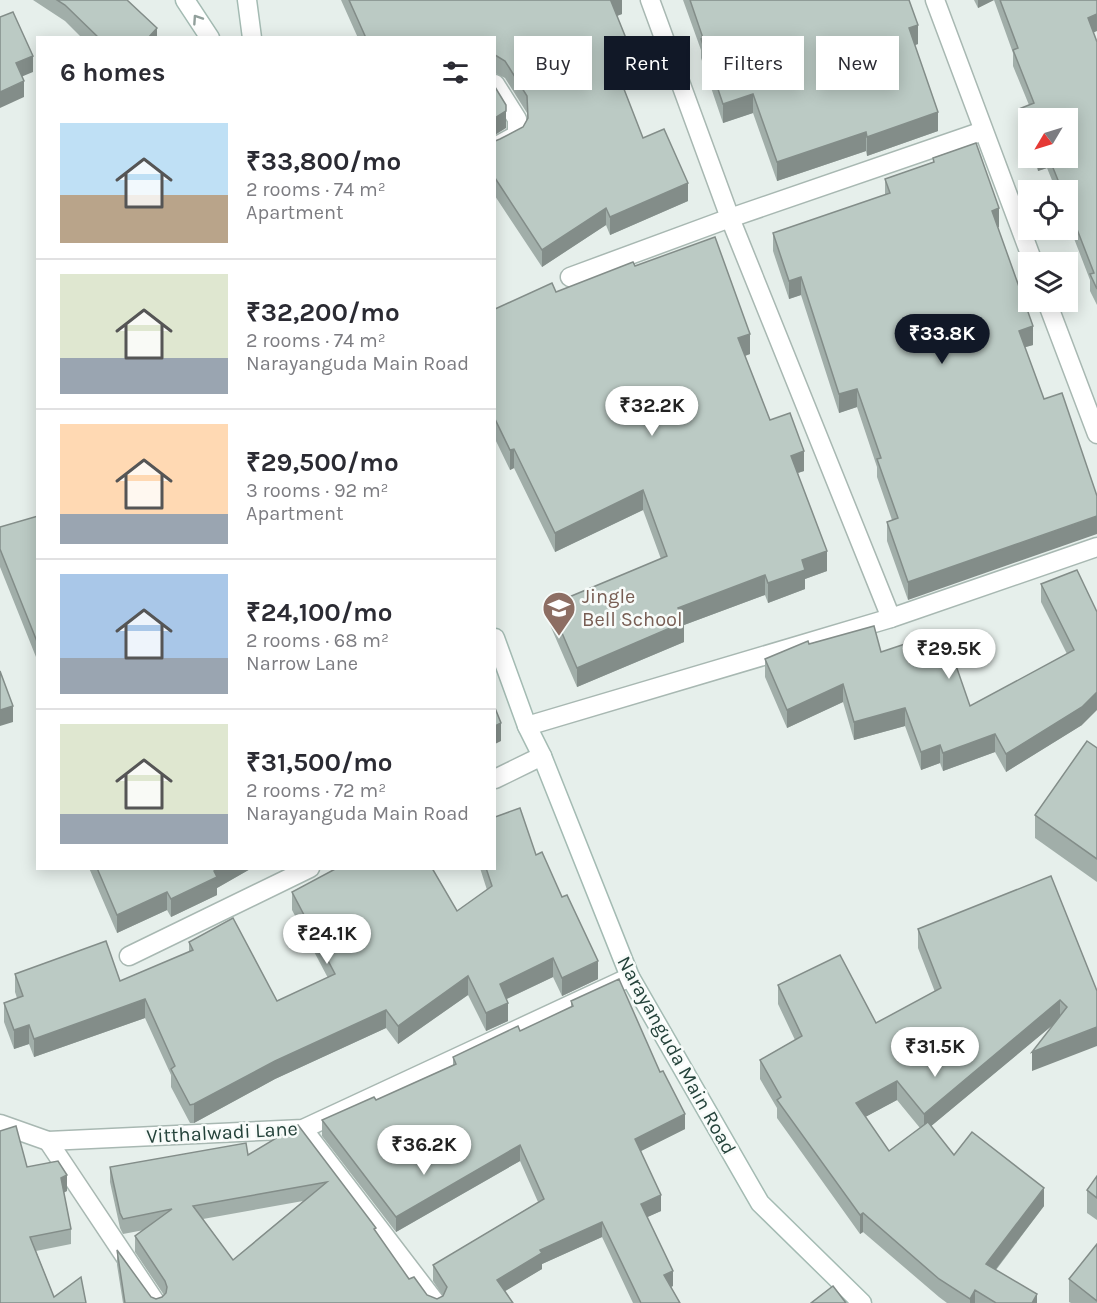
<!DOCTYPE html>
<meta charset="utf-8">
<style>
:root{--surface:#fff;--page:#f7f7f7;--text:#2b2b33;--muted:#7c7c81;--line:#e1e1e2;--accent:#111827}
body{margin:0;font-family:Karla,sans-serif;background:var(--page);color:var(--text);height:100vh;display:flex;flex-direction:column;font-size:22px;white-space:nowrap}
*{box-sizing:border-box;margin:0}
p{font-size:20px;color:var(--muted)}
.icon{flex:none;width:33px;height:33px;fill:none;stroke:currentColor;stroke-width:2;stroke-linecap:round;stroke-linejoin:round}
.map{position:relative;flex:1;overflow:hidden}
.drawer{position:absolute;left:36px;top:36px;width:460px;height:834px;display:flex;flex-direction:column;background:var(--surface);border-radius:0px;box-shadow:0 3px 15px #0003}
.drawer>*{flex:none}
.banner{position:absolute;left:514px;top:36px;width:492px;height:54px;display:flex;gap:12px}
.needle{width:39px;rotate:232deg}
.buttons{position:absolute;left:1018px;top:108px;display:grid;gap:12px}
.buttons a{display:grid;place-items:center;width:60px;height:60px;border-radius:0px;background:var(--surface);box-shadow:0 3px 15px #0003;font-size:30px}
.price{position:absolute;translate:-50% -51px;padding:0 14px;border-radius:21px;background:#fff;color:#222;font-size:20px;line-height:39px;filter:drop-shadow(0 2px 3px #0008)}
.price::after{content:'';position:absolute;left:50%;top:36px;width:18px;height:14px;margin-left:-9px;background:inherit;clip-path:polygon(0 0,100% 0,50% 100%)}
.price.on{background:var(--accent);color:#fff}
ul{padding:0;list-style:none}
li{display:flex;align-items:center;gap:18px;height:150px;padding:0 24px}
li+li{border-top:2px solid var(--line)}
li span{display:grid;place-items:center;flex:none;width:168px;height:120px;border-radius:0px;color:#555}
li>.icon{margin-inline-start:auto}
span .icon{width:72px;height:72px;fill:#fffc;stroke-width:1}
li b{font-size:26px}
h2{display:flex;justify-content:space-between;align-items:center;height:72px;padding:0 24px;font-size:26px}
.tag{padding:0 21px;border-radius:0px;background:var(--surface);box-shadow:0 3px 15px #0003;font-size:21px;line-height:54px}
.tag.on{background:var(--accent);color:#fff}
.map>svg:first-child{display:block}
</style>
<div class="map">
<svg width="1097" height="1303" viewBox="0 0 1097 1303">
<rect width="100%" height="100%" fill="#e6efeb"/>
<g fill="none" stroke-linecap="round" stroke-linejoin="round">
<!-- street casing -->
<g stroke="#a8b8b2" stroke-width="21">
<g id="street">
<path d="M650 0 730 218 891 618"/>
<path d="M935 0 1033 262"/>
<path d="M495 84 517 119V135L495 147"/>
<path d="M570 277 730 218 983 131"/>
<path d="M1047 302 1097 434"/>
<path d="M527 726 891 618 1097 547"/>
<path d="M495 779 542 756"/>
<path d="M129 956 310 868"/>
<path d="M0 1124 48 1141 303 1129 630 977"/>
<path d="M303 1129 436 1303"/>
<path d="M48 1141 156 1303"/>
</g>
</g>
<!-- secondary casing -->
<g stroke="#a4bbb3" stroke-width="21">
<g id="secondary">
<path d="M185 0 210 38"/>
<path d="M247 0 252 38"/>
<path d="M495 638 527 726 542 756 630 977 760 1203 862 1303"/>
</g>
</g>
<!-- street -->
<use href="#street" stroke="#fff" stroke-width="18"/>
<!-- secondary -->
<use href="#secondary" stroke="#fff" stroke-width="18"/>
</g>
<!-- wall -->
<g fill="#a1aea9" fill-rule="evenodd">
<path d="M33 0H127L157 38H82L65 21Z"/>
<path d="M341 0H622V14L617 16 634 76 621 81 643 138 688 201 610 235 606 225 542 267 495 196V141L500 139 523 127 527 120V113L505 78 495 73V38H358Z"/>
<path d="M683 0H909L918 44 915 45 938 131 867 156 866 151 777 181 753 113 723 123 701 58V50Z"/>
<path d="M974 0H1097L1093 32 1097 42V305L1090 291V280L1068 223V190H1056L1047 168 1038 171 1033 158H1068L1029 118V149L1019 125V109L1029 105 1013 66V53L994 0 978 8Z"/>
<path d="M933 158 999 227H998L1033 345 1025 347 908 600 887 541V522L892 520 877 477V467L857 407 839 413 801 295 789 299 773 251V233L885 195V179L933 162Z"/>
<path d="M635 266 750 354 745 356 770 420 804 471 798 473 827 571 805 579V589L768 603 765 595 684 625V642L577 687 550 625V605L661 559 643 510 555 552 514 468 510 470 495 439V309L556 292Z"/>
<path d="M38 516V662L0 567V527Z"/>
<path d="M1077 570 1082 725 1006 772 995 752 943 771 940 763 921 770 905 726 854 740 843 702 787 728 765 677V659L809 644 881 652 970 706 1067 654 1041 602V584Z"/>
<path d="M1097 748V882L1035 838V815Z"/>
<path d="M536 855 598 979 562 996 553 977 507 999 508 1021 486 1031 468 995 398 1044 386 1028 275 1079 194 1123H190L171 1087V1075L145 1018 34 1057 29 1044 14 1049 4 1022V1003L17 998 15 992V974L120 981 189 952V942L277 1001 328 978 292 910V892L457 911 487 890 480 868H495Z"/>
<path d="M89 868H252L217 888V895L171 917 167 910 117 933Z"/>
<path d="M918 929 1097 991 1032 1071 1055 1023 931 1126 954 1155 1044 1206 996 1270 1037 1303H947L939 1297 863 1232 860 1234 777 1118V1108L760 1079V1060L795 1040 778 1004V985L876 1023 935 992 918 948ZM897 1100 920 1128 889 1151 865 1117Z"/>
<path d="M571 1001 685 1129 641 1151 661 1211 647 1217 673 1286 671 1287 680 1303H633L602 1237 542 1264V1269L504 1291 513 1303H123L117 1265V1250L151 1297 156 1299 162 1297 164 1295 135 1252V1236L144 1230 123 1234 120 1228 110 1182V1167L248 1155 298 1125 409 1279 427 1295 437 1299 443 1296 433 1281V1265L538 1202 520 1161 396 1232 322 1136V1120L376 1100 453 1065V1057L520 1031 571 1007ZM303 1201 233 1260 203 1219Z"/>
<path d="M27 1167 67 1191 64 1192 71 1229V1244L36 1251 54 1297 86 1303H0Z"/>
<path d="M1097 1176V1220L1087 1213V1190Z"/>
<path d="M1097 1244V1303H1071L1069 1302V1279Z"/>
</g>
<!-- shaded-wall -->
<g fill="#838d89">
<path d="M613 0H622V14L611 18V1Z"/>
<path d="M978 0H994L978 8Z"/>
<path d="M1097 14V31L1088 35V18Z"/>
<path d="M918 25V44L909 47V28Z"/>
<path d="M157 28V38H148Z"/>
<path d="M33 56V72L16 79V63Z"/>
<path d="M634 58V76L615 83V66Z"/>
<path d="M24 81V97L0 108V92Z"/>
<path d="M753 94V113L723 123V104Z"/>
<path d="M506 111V128L495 135V118Z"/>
<path d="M938 112V131L867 156V137Z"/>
<path d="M866 132V151L777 181V162Z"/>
<path d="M1038 158H1047V168L1038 171Z"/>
<path d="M688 183V201L610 235V217Z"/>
<path d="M606 208V225L542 267V250Z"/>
<path d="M999 208V227L992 229V211Z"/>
<path d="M801 277V295L789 299V281Z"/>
<path d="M1033 326V345L1019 349V331Z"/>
<path d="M750 334V354L738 358V338Z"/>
<path d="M857 389V407L839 413V394Z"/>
<path d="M514 449V468L510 470V450Z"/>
<path d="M804 451V471L791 475V456Z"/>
<path d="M643 490V510L555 552V533Z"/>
<path d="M1097 516V534L908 600V582Z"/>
<path d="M827 551V571L805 579V589L768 603V583L802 560Z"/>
<path d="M765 575V595L684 625V642L577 687V668L678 608Z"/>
<path d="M843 684V702L787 728V710Z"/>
<path d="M1097 692V710L1082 725 1006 772V754Z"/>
<path d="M13 706V722L0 726V710Z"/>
<path d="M905 708V726L854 740V722Z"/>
<path d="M501 723V741L495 744V726Z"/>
<path d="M995 734V752L943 771V753Z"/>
<path d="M940 745V763L921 770V752Z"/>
<path d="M219 868H252L217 888V895L171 917V899Z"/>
<path d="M167 892V910L117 933V915Z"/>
<path d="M553 958V977L500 1002V984Z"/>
<path d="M598 961V979L562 996V978Z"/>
<path d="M468 976V995L398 1044V1026Z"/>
<path d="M145 999V1018L34 1057V1039Z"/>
<path d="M1060 1000V1019L924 1132V1114Z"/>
<path d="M508 1003V1021L486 1031V1013Z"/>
<path d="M386 1010V1028L275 1079 194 1123V1104L275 1061Z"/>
<path d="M29 1025V1044L14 1049V1030Z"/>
<path d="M1097 1027V1046L1032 1071V1052Z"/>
<path d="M897 1081V1100L856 1122V1103Z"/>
<path d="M685 1114V1129L635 1154V1139Z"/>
<path d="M520 1145V1161L396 1232V1217Z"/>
<path d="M67 1175V1191L61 1194V1178Z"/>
<path d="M1044 1188V1206L986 1282V1264Z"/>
<path d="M661 1195V1211L641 1220V1204Z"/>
<path d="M863 1213V1232L860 1234V1215Z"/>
<path d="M602 1222V1237L542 1264V1269L497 1296V1280L540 1250Z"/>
<path d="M673 1271V1286L664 1290V1275Z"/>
<path d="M975 1290V1303H970V1299Z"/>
<path d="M1037 1294V1303H1032Z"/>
</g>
<!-- building -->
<g fill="#bbcac4" stroke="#838d89" stroke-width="1.5" fill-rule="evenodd">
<path d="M57 0H127L157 28 148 38H99L65 5Z"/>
<path d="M349 0H613L611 1 634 58 615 66 643 138 664 129 688 183 610 217 606 208 542 250 495 178V141L500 139 523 127 528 118 527 96 505 61 495 55V38H366Z"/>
<path d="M690 0H909L918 25 909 28 938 112 867 137 866 132 777 162 753 94 723 104 701 39 703 38Z"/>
<path d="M1000 0H1097V14L1088 18 1097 42V289L1090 274 1094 273 1068 206V190H1062L1049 158H1068V118H1029V132L1019 109 1034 103 1013 50 1018 48Z"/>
<path d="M13 12 33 56 16 63 24 81 0 92V17Z"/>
<path d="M495 87 506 105V111L495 118Z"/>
<path d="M976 143 999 208 992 211 1033 326 1019 331 1044 399 1062 393 1097 496V516L908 582 887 522 898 518 877 459 881 458 857 389 839 394 801 277 789 281 773 233 890 193 885 179 934 162 933 158Z"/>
<path d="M715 237 750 334 738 338 770 420 790 413 804 451 791 456 827 551 802 560 805 570 768 583 765 575 678 608 684 622 577 668 550 605 667 556 643 490 555 533 514 449 510 450 495 419V309L552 283 556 292 633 262 635 266Z"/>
<path d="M38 516V644L0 549V527Z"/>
<path d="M1077 570 1097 612V692L1082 707 1006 754 995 734 943 753 940 745 921 752 905 708 854 722 843 684 787 710 765 659 808 641 809 644 874 626 881 652 944 631 970 706 1074 650 1041 584Z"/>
<path d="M0 671 13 706 0 710Z"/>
<path d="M495 708 501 723 495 726Z"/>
<path d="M1087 741 1097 748V859L1035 815Z"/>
<path d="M520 808 536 855 542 852 562 897 567 895 598 961 562 978 553 958 500 984 508 1003 486 1013 468 976 398 1026 386 1010 275 1061 194 1104 190 1105 171 1069 175 1066 145 999 34 1039 29 1025 14 1030 4 1003 23 996 15 974 106 941 120 981 193 950 189 942 233 918 277 1001 335 974 292 892 337 868H432L457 911 492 886 486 868H495V817Z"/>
<path d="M97 868H219L214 871 217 877 171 899 167 892 117 915Z"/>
<path d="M1051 876 1097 991V1027L1032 1052 1067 1007 1060 1000 924 1114 897 1081 856 1103 889 1151 928 1122 954 1155 972 1132 1044 1188 986 1264 1037 1294 1032 1303H996L975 1290 970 1299 939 1279 863 1213 860 1215 777 1100 781 1097 760 1060 802 1036 778 985 840 955 876 1023 941 988 918 929Z"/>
<path d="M619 979 660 1072 663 1071 685 1114 635 1139 661 1195 641 1204 673 1271 664 1275 680 1303H641L602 1222 540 1250 542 1253 497 1280 513 1303H125L117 1250 151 1297 156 1299 162 1297 166 1293 167 1287 165 1281 135 1236 172 1209 123 1219 120 1213 110 1167 246 1143 248 1155 298 1125 376 1228 374 1229 409 1279 414 1277 427 1295 437 1299 443 1296 447 1287 433 1265 544 1199 520 1145 396 1217 322 1120 374 1097 376 1100 456 1064 453 1057 518 1026 520 1031 573 1006 571 1001ZM327 1182 233 1260 193 1206Z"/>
<path d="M16 1126 27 1167 58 1161 67 1175 61 1178 71 1229 30 1237 54 1297 81 1277 86 1303H0V1131Z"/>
<path d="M1097 1176V1198L1087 1190Z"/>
<path d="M1097 1244V1301L1069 1279Z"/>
<path d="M833 1286 846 1303H811Z"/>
</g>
<!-- one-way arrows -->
<defs><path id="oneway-chevron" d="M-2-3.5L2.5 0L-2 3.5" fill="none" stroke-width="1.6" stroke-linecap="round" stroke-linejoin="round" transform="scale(1.5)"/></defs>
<use stroke="#92a09c" href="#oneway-chevron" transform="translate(197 19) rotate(-124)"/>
<!-- icons -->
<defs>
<g id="school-pin" transform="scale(1.725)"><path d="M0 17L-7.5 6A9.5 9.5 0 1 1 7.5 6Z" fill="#8d6e63" stroke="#f7fbf9"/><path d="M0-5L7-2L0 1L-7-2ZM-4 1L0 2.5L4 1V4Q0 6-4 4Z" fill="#fff"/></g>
</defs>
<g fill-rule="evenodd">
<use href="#school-pin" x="559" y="608"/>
</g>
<g text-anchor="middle" stroke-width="5" stroke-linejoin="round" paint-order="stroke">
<!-- education labels -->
<g font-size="20" fill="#785e54" stroke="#f7fbf9" text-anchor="start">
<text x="582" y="603">Jingle<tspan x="582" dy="23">Bell School</tspan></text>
</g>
<!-- street labels -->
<g font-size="20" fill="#24423a" stroke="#f7fbf9">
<text transform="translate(677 1055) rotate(61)" y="7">Narayanguda Main Road</text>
<text transform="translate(222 1132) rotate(-3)" y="7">Vitthalwadi Lane</text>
</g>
</g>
</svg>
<div class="buttons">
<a><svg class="needle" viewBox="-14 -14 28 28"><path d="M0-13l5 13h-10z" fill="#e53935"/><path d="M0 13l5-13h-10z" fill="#7c7c81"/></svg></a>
<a><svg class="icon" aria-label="locate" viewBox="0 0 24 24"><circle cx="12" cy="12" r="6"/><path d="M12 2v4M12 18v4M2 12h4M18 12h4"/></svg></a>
<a><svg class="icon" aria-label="layers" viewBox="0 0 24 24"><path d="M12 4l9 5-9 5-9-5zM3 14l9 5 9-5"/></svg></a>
</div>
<b class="price on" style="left:942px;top:365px">₹33.8K</b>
<b class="price" style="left:652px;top:437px">₹32.2K</b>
<b class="price" style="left:949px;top:680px">₹29.5K</b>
<b class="price" style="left:327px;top:965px">₹24.1K</b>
<b class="price" style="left:935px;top:1078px">₹31.5K</b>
<b class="price" style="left:424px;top:1176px">₹36.2K</b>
<div class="banner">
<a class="tag">Buy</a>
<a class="tag on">Rent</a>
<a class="tag">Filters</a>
<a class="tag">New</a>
</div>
<section class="drawer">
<h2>6 homes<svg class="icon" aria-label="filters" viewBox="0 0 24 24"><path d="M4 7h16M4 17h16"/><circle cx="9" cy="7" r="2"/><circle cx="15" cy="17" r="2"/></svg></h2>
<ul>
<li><span style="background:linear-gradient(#bfe0f5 60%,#b9a48a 0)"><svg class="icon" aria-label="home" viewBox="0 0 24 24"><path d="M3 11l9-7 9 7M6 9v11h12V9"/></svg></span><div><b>₹33,800/mo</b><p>2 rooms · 74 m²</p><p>Apartment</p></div></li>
<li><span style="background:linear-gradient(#dfe7d0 70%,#9aa5b1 0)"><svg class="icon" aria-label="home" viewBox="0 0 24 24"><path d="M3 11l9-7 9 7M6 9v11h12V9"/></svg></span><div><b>₹32,200/mo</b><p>2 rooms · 74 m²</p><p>Narayanguda Main Road</p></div></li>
<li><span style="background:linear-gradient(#ffd9b3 75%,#9aa5b1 0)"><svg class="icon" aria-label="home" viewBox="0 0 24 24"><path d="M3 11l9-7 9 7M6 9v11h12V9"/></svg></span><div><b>₹29,500/mo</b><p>3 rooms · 92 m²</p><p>Apartment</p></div></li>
<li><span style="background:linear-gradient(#a9c7e8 70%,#9aa5b1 0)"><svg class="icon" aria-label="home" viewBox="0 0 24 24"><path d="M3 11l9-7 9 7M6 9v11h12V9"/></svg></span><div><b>₹24,100/mo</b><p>2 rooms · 68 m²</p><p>Narrow Lane</p></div></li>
<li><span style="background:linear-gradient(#dfe7d0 75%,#9aa5b1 0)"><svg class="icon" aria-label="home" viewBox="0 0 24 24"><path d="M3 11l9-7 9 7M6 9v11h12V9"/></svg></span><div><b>₹31,500/mo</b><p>2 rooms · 72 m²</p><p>Narayanguda Main Road</p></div></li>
</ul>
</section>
</div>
